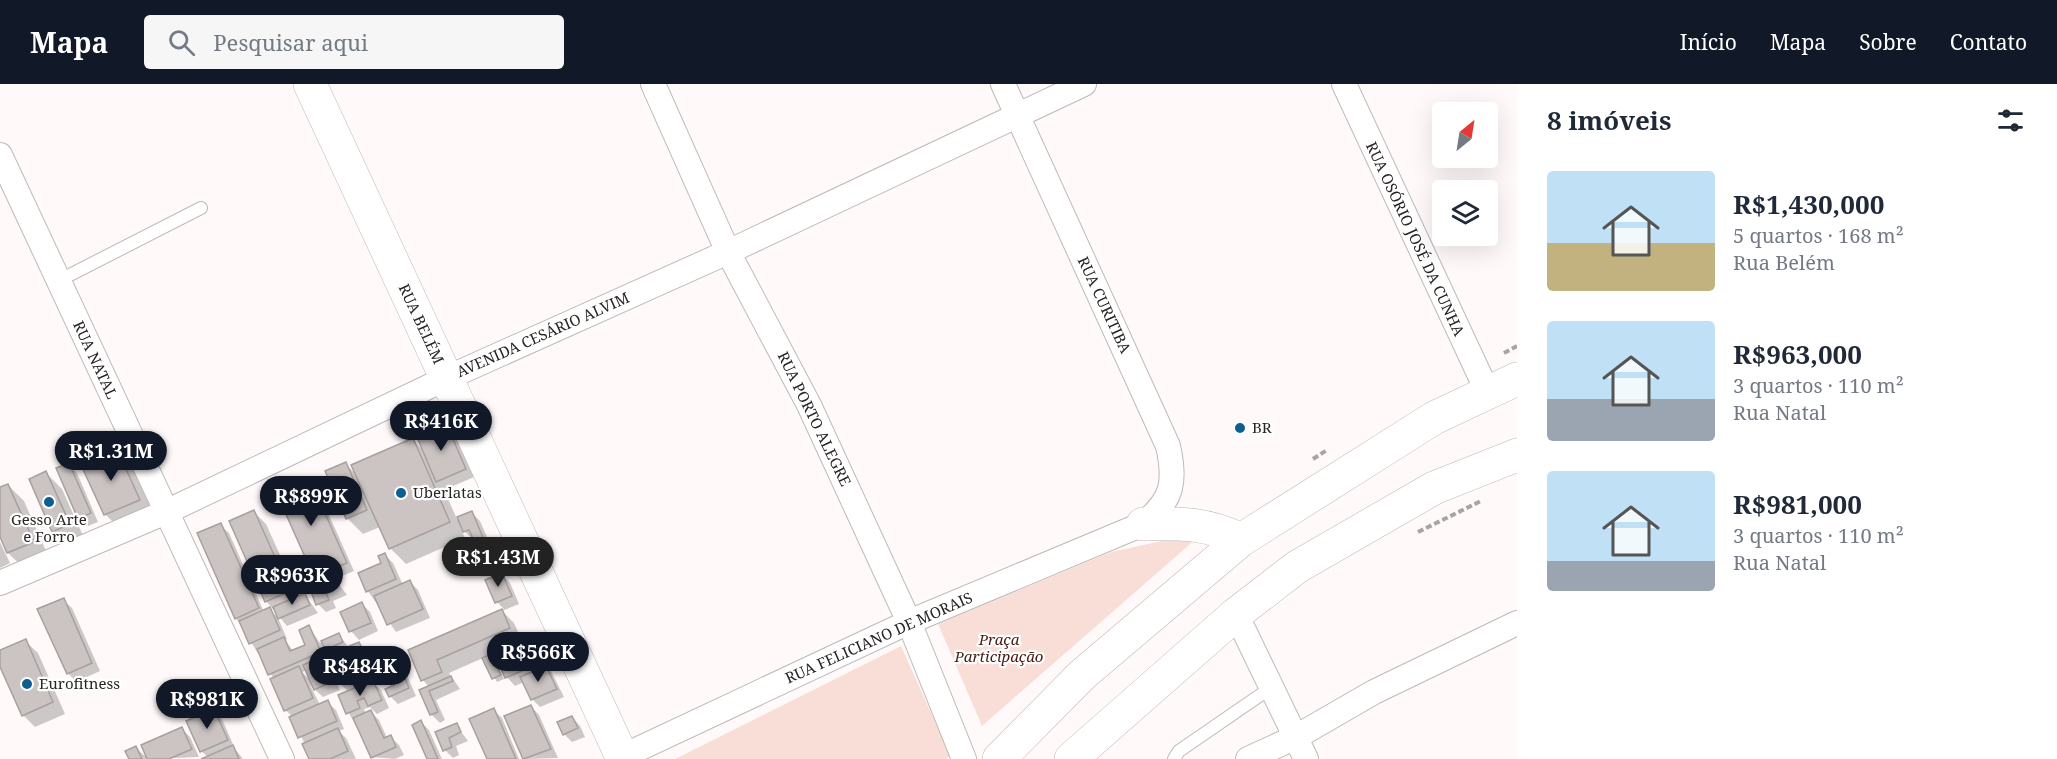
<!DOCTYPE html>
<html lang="pt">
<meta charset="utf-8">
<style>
:root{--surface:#fff;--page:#f6f6f7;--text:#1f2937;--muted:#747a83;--accent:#111827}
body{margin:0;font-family:"Noto Serif",serif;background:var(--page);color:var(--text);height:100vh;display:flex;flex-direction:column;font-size:22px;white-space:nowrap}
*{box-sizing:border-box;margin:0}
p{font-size:20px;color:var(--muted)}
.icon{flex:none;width:33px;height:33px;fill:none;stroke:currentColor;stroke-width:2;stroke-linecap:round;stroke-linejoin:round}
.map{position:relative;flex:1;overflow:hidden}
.panel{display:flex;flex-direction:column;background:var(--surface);width:540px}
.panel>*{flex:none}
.needle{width:39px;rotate:30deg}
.controls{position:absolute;left:1432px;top:18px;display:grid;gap:12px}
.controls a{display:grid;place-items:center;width:66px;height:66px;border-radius:6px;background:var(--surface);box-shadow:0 6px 24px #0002;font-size:30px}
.price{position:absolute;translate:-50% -51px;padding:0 14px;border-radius:21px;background:var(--accent);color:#fff;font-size:20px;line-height:39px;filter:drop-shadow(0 2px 3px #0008)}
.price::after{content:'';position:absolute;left:50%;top:36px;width:18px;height:14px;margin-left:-9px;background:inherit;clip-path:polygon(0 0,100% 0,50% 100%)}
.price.active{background:#222;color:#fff}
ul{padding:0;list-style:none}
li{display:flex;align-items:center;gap:18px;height:150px;padding:0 30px}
li span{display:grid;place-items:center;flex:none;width:168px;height:120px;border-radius:6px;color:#555}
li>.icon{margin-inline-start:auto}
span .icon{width:72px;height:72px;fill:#fffc;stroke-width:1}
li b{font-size:26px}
h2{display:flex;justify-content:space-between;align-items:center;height:72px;padding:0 30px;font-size:26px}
header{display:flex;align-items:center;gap:36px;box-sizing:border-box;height:84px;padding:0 30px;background:var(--accent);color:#fff}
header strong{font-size:28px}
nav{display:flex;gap:33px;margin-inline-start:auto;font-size:21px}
.search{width:420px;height:54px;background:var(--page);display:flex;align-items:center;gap:15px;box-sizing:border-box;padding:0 21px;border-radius:6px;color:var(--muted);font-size:22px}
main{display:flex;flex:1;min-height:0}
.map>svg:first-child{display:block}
</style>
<header>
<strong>Mapa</strong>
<div class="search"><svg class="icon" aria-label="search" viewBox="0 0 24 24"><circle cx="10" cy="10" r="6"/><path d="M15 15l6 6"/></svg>Pesquisar aqui</div>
<nav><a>Início</a><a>Mapa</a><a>Sobre</a><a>Contato</a></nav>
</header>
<main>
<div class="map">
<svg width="1517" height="675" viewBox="0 0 1517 675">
<rect width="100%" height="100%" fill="#fffaf9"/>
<!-- green -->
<g fill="#f9ded8">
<path d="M1204 448 982 642 938 540 1111 468Z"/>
<path d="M901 562 950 671 947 675H675Z"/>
</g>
<!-- shadow -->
<g fill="#0003" fill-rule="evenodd">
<path d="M446 340 454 349 474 393 444 406 457 435 471 428 480 437 492 464 485 467 460 443 465 454 406 480 390 464 380 443 363 450 347 434 345 380 357 391 413 356 424 367Z"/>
<path d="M117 367 133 383 155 432 121 446 105 430Z"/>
<path d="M69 381 77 389 98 438 88 442 80 434Z"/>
<path d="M46 389 62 405 85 456 69 463 54 447Z"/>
<path d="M309 395 317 404 354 487 335 495 347 511 333 517 336 524 326 528 318 520 324 500 315 492Z"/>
<path d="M8 401 24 417 49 474 24 484 8 469 0 449V405Z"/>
<path d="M254 428 266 440 299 513 305 511 318 529 287 542 266 517 231 438Z"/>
<path d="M220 441 229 449 264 528 269 525 278 534 287 555 285 556 294 568 307 562 309 543 320 559 339 551 349 564 359 560 367 568 372 579 364 582 371 598 381 606 389 624 377 630 370 623 364 625 366 630 371 628 379 636 387 654 390 652 399 661 404 671 395 675 372 673 340 612 349 608 335 595 340 606 323 613 310 601 320 621 327 618 336 626 344 645 339 647 346 654 356 675H311L293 633 285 626 274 595 236 534ZM321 560 332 571 327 573ZM329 576 333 587 324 578ZM307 586 311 597 302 588Z"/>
<path d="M0 458 10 479 0 484Z"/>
<path d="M385 471 393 479 403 501 410 498 418 506 430 534 396 548 368 507 383 480Z"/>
<path d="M502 490 510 499 519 520 502 527 514 539 522 557 490 571 504 595 497 598 483 574 449 589 460 605 436 616 445 636 440 639 431 630 421 606 429 603 423 596 409 567 504 525 497 518Z"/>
<path d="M63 516 72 524 100 587 76 598 68 589Z"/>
<path d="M362 520 370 528 378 547 359 556 351 547Z"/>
<path d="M25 557 38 569 65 630 35 643 23 631 0 579V568Z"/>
<path d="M532 557 540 565 564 613 540 623 532 615 524 598 515 602 507 593Z"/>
<path d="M397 579 405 587 416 612 398 620 390 612 396 602Z"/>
<path d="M531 622 539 631 558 674 524 675 506 633Z"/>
<path d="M493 626 502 634 519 675H488Z"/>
<path d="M214 627 222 635 235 665 243 675H204L208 673 201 667Z"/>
<path d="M572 633 580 642 585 653 572 658 564 650Z"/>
<path d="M421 638 429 646 442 675H429Z"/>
<path d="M456 641 468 657 456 662 459 671 453 674 445 666 437 649Z"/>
<path d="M182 645 190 653 199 673 149 675Z"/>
<path d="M136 664 148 675H131Z"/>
</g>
<!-- building -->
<g fill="#cbc4c3" stroke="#a7a09f" stroke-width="1.5">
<path d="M446 339 466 385 436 398 416 351Z"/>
<path d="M413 354 450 438 389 465 351 381Z"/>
<path d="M117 365 140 416 104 431 81 381Z"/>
<path d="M346 378 367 426 346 435 325 387Z"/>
<path d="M69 379 91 429 78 435 56 384Z"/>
<path d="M46 387 70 440 52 448 29 395Z"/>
<path d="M309 393 347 479 314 493 276 408Z"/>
<path d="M8 400 34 458 7 469 0 453V403Z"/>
<path d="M254 426 290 507 265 518 229 437Z"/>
<path d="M472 427 484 456 475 459 469 446 463 448 457 433Z"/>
<path d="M221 439 259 524 235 535 197 449Z"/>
<path d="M385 469 396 495 366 508 358 489 381 479 378 472Z"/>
<path d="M502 489 512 512 495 519 485 496Z"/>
<path d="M336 494 339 502 326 509 329 516 316 521 310 505Z"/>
<path d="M410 496 423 525 387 541 374 512Z"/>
<path d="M305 509 310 521 278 535 273 523Z"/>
<path d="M64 514 92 579 67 590 37 525Z"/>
<path d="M362 518 371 539 349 548 340 528Z"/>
<path d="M270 523 280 546 249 560 239 537Z"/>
<path d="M502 525 510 544 437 576 442 588 421 597 408 566Z"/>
<path d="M309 541 321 568 268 591 257 565 284 553 290 567 305 561 299 546Z"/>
<path d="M339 549 343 558 325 566 321 557Z"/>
<path d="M26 555 53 618 22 632 0 583V566Z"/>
<path d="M532 555 543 578 505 594 495 572Z"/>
<path d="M359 558 365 570 357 573 363 587 337 598 326 572Z"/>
<path d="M491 570 501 591 492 595 482 574Z"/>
<path d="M322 573 333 597 314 606 303 581Z"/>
<path d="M398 577 409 604 389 613 385 605 394 601 386 582Z"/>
<path d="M299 582 313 614 284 627 270 595Z"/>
<path d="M546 582 557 605 531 616 520 593Z"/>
<path d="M451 592 453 597 429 607 438 628 430 631 419 606Z"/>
<path d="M373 596 382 616 368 622 364 614 357 617 360 624 346 630 338 611Z"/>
<path d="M328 616 337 637 298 654 289 633Z"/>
<path d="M531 621 551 665 523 675 504 632Z"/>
<path d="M494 624 516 675H487L469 635Z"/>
<path d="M214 625 228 656 200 668 186 637Z"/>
<path d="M371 626 384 654 391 651 396 663 371 674 353 634Z"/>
<path d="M572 632 578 644 563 651 557 638Z"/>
<path d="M421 636 438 675H427L412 641Z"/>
<path d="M457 639 461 648 449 654 452 663 443 667 435 648Z"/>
<path d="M182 643 192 665 169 675H147L141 661Z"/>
<path d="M338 644 348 667 330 675H309L302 660Z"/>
<path d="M233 661 239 675H201Z"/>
<path d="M136 662 142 675H129L125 667Z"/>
</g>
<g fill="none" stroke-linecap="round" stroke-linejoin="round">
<!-- lane casing -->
<g stroke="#bfb9b7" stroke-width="14">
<g id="lane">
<path d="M58 197 201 124"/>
<path d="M1174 675 1179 667 1272 603"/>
</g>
</g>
<!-- street casing -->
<g stroke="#bfb9b7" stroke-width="26">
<g id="street">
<path d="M653 0 728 168 809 321 909 538 964 675"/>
<path d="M1344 0 1488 309"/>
<path d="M0 71 282 675"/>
<path d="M0 499 166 428 447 294 728 168 1084 0"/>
<path d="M1236 530 1306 675"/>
<path d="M617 675 909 538 1143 440C1173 416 1176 398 1168 362L1003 0"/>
<path d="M1248 675 1296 653 1374 608 1517 539"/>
</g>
</g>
<!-- secondary casing -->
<g stroke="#bfb9b7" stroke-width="34">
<path id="secondary" d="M310 0 623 675"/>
</g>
<!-- primary casing -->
<g stroke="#bfb9b7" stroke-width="34">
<g id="primary">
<path d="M1143 440C1179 439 1209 439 1241 456"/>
<path d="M999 675 1082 591 1241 456 1434 334 1517 295"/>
<path d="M1071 675 1236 530 1297 483 1434 404 1517 371"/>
</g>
</g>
<!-- path -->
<g stroke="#a7a4a3" stroke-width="4" stroke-dasharray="6 3" stroke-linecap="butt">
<path d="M1504 269 1517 262"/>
<path d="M1313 375 1327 366"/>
<path d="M1418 448 1481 417"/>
</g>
<!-- lane -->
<use href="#lane" stroke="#fff" stroke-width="12"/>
<!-- street -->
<use href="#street" stroke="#fff" stroke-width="24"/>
<!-- secondary -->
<use href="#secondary" stroke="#fff" stroke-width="33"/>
<!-- primary -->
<use href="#primary" stroke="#fff" stroke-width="33"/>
</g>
<!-- markers -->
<g fill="#0d5f91" stroke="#fff" stroke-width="2">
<circle cx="1240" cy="344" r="6"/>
<circle cx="401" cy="409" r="6"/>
<circle cx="49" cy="418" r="6"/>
<circle cx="27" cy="600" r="6"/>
</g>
<g text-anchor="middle" stroke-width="4.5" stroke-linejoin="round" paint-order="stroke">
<!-- street labels -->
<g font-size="15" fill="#282625" stroke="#fff">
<text transform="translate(1415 155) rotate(65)" y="5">RUA OSÓRIO JOSÉ DA CUNHA</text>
<text transform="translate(1104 221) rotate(65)" y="5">RUA CURITIBA</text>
<text transform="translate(421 240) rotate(65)" y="5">RUA BELÉM</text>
<text transform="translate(543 251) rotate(-24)" y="5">AVENIDA CESÁRIO ALVIM</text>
<text transform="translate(95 276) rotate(65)" y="5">RUA NATAL</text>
<text transform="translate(814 335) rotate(64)" y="5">RUA PORTO ALEGRE</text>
<text transform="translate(879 554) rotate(-24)" y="5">RUA FELICIANO DE MORAIS</text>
</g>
<!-- poi labels -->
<g font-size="15" fill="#282625" stroke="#fff" text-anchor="start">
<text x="1252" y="349">BR</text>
<text x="413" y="414">Uberlatas</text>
<text x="49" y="441" text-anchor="middle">Gesso Arte<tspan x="49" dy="17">e Forro</tspan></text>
<text x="39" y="605">Eurofitness</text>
</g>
<!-- park labels -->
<g font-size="15" font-style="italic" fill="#481b12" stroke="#fff">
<text x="999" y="561">Praça<tspan x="999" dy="17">Participação</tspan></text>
</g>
</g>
</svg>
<div class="controls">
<a><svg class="needle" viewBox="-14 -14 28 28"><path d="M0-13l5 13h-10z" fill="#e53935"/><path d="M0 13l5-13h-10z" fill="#747a83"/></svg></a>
<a><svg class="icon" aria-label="layers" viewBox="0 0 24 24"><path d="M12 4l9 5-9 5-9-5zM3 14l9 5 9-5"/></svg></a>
</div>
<b class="price" style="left:441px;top:368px">R$416K</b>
<b class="price" style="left:111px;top:398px">R$1.31M</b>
<b class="price" style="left:311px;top:443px">R$899K</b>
<b class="price active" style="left:498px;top:504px">R$1.43M</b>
<b class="price" style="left:292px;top:522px">R$963K</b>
<b class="price" style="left:538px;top:599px">R$566K</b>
<b class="price" style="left:360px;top:613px">R$484K</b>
<b class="price" style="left:207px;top:646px">R$981K</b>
</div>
<section class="panel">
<h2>8 imóveis<svg class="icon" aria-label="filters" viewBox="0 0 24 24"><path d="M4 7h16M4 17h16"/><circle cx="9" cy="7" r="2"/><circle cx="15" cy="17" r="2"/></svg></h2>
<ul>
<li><span style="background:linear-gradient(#bfe0f5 60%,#c2b280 0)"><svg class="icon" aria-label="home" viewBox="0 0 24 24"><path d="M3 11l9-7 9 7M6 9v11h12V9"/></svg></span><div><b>R$1,430,000</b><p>5 quartos · 168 m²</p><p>Rua Belém</p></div></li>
<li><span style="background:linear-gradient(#bfe0f5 65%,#9aa5b1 0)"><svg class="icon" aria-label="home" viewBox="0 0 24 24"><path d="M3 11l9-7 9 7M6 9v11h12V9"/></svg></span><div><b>R$963,000</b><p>3 quartos · 110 m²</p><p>Rua Natal</p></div></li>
<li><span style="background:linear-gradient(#bfe0f5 75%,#9aa5b1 0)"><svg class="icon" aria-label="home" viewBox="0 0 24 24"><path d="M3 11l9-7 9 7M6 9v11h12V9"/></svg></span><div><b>R$981,000</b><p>3 quartos · 110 m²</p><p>Rua Natal</p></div></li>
</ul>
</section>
</main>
